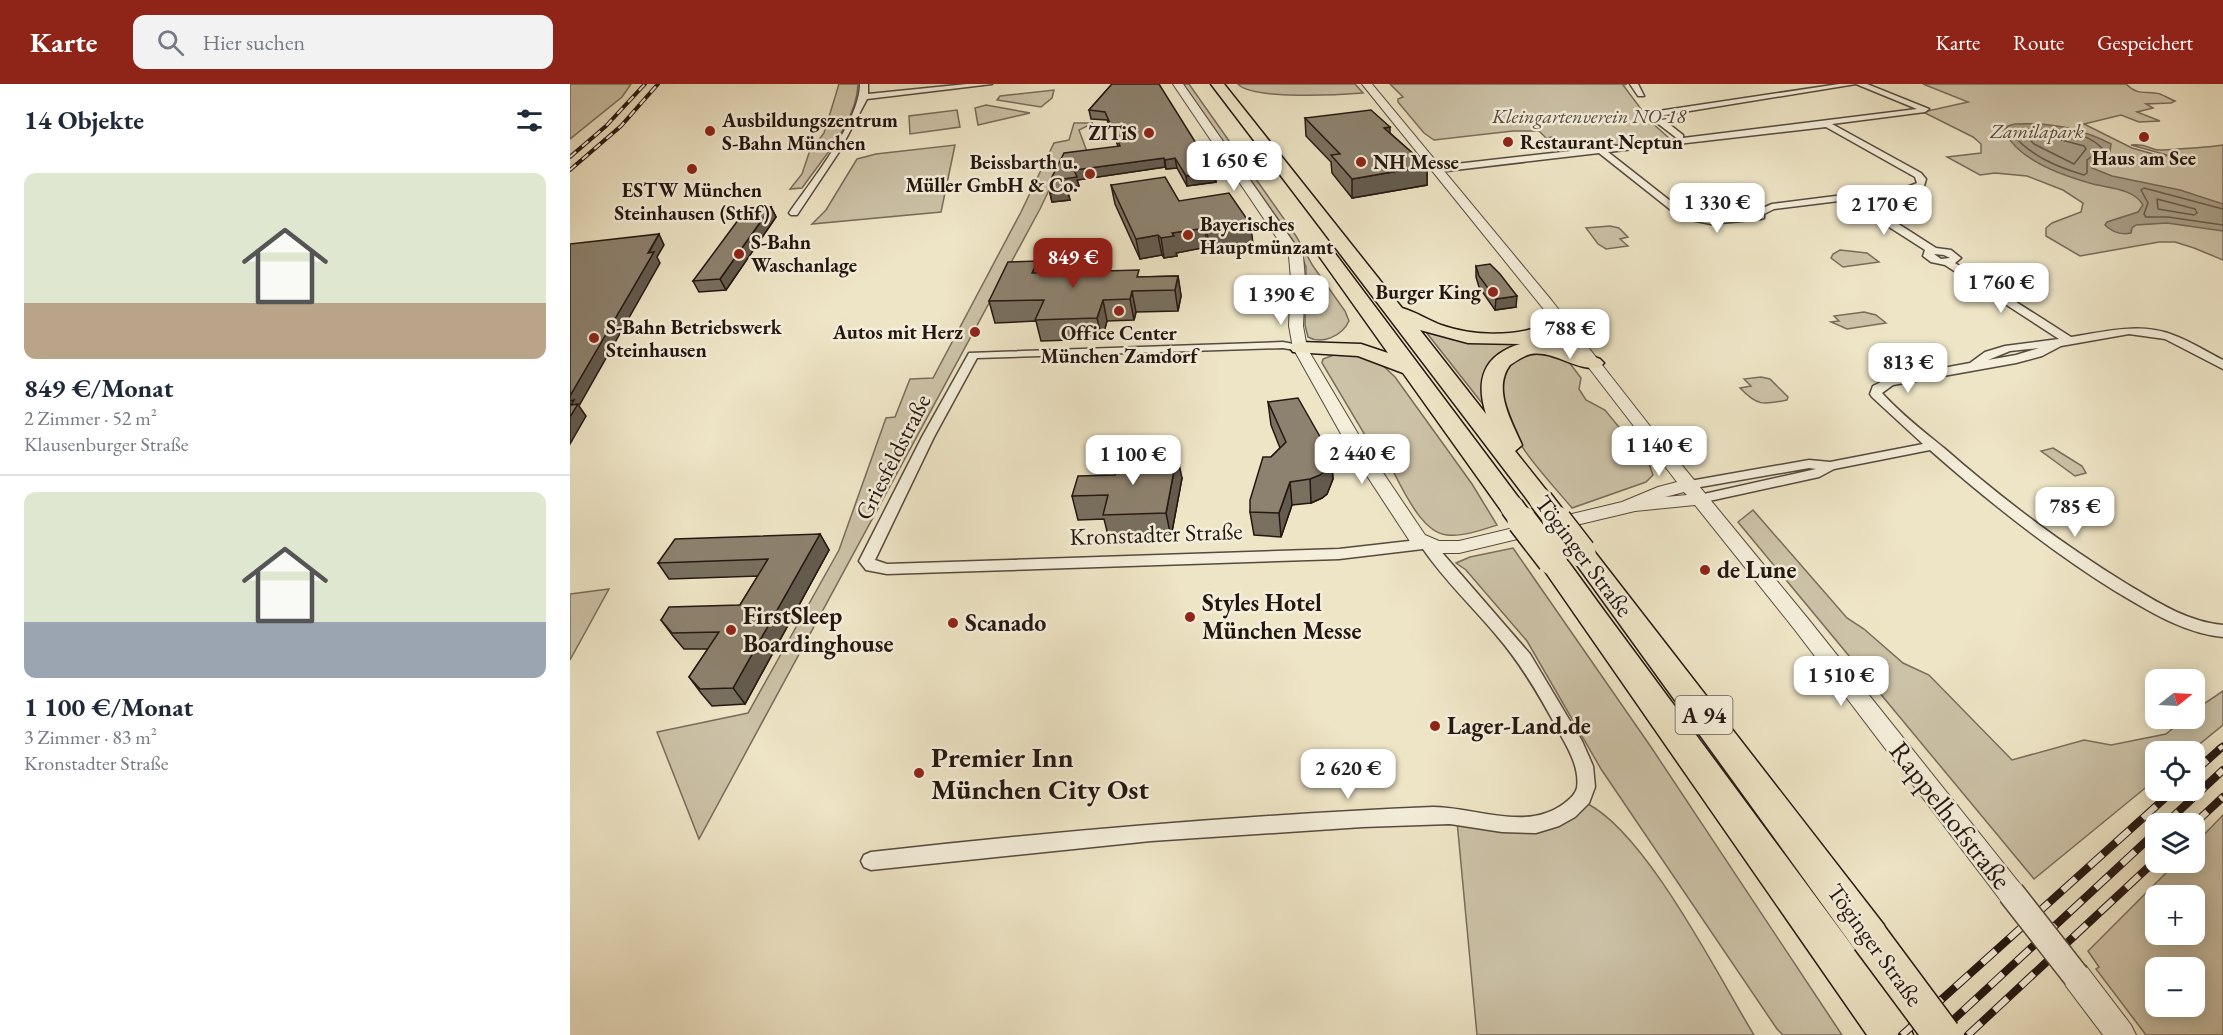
<!DOCTYPE html>
<html lang="de">
<meta charset="utf-8">
<style>
:root{--surface:#fff;--page:#f2f2f3;--text:#1f2937;--muted:#747a83;--line:#e0e1e3;--accent:#8f2418}
body{margin:0;font-family:"EB Garamond",serif;background:var(--page);color:var(--text);height:100vh;display:flex;flex-direction:column;font-size:22px;white-space:nowrap}
*{box-sizing:border-box;margin:0}
p{font-size:20px;color:var(--muted)}
.icon{flex:none;width:33px;height:33px;fill:none;stroke:currentColor;stroke-width:2;stroke-linecap:round;stroke-linejoin:round}
.map{position:relative;flex:1;overflow:hidden}
.drawer{display:flex;flex-direction:column;background:var(--surface);width:570px}
.drawer>*{flex:none}
.needle{width:39px;rotate:72deg}
.tools{position:absolute;left:1575px;top:585px;display:grid;gap:12px}
.tools a{display:grid;place-items:center;width:60px;height:60px;border-radius:12px;background:var(--surface);box-shadow:0 3px 15px #0003;font-size:30px}
.price{position:absolute;translate:-50% -51px;padding:0 14px;border-radius:12px;background:#fff;color:#222;font-size:20px;line-height:39px;filter:drop-shadow(0 2px 3px #0008)}
.price::after{content:'';position:absolute;left:50%;top:36px;width:18px;height:14px;margin-left:-9px;background:inherit;clip-path:polygon(0 0,100% 0,50% 100%)}
.price.on{background:var(--accent);color:#fff}
ul{padding:0;list-style:none}
li{display:grid;align-content:center;gap:12px;height:318px;padding:0 24px}
li+li{border-top:2px solid var(--line)}
li span{display:grid;place-items:center;height:186px;border-radius:12px;color:#555}
li>.icon{margin-inline-start:auto}
span .icon{width:108px;height:108px;fill:#fffc;stroke-width:1}
li b{font-size:26px}
h2{display:flex;justify-content:space-between;align-items:center;height:72px;padding:0 24px;font-size:26px}
header{display:flex;align-items:center;gap:36px;box-sizing:border-box;height:84px;padding:0 30px;background:var(--accent);color:#fff}
header strong{font-size:28px}
nav{display:flex;gap:33px;margin-inline-start:auto;font-size:21px}
.search{width:420px;height:54px;background:var(--page);display:flex;align-items:center;gap:15px;box-sizing:border-box;padding:0 21px;border-radius:12px;color:var(--muted);font-size:22px}
main{display:flex;flex:1;min-height:0}
.map>svg:first-child{display:block}
</style>
<header>
<strong>Karte</strong>
<div class="search"><svg class="icon" aria-label="search" viewBox="0 0 24 24"><circle cx="10" cy="10" r="6"/><path d="M15 15l6 6"/></svg>Hier suchen</div>
<nav><a>Karte</a><a>Route</a><a>Gespeichert</a></nav>
</header>
<main>
<section class="drawer">
<h2>14 Objekte<svg class="icon" aria-label="filters" viewBox="0 0 24 24"><path d="M4 7h16M4 17h16"/><circle cx="9" cy="7" r="2"/><circle cx="15" cy="17" r="2"/></svg></h2>
<ul>
<li><span style="background:linear-gradient(#dfe7d0 70%,#b9a48a 0)"><svg class="icon" aria-label="home" viewBox="0 0 24 24"><path d="M3 11l9-7 9 7M6 9v11h12V9"/></svg></span><div><b>849 €/Monat</b><p>2 Zimmer · 52 m²</p><p>Klausenburger Straße</p></div></li>
<li><span style="background:linear-gradient(#dfe7d0 70%,#9aa5b1 0)"><svg class="icon" aria-label="home" viewBox="0 0 24 24"><path d="M3 11l9-7 9 7M6 9v11h12V9"/></svg></span><div><b>1 100 €/Monat</b><p>3 Zimmer · 83 m²</p><p>Kronstadter Straße</p></div></li>
</ul>
</section>
<div class="map">
<svg width="1653" height="951" viewBox="0 0 1653 951">
<rect width="100%" height="100%" fill="#eee5c6"/>
<filter id="stains"><feTurbulence type="fractalNoise" baseFrequency=".00333" numOctaves="4"/><feColorMatrix values="0 0 0 0 .2 0 0 0 0 .09 0 0 0 0 .02 0 0 0 .5 -.17"/></filter>
<radialGradient id="worn" r=".72"><stop offset=".6" stop-color="#630" stop-opacity="0"/><stop offset="1" stop-color="#630" stop-opacity=".3"/></radialGradient>
<!-- green -->
<g fill="#ccc2a7" stroke="#786c5c" stroke-width="1.5" fill-rule="evenodd">
<path d="M0 0H61L52 13 0 55Z"/>
<path d="M269 0H288C287 38 252 75 232 104L220 105 232 90 239 69 254 49Z"/>
<path d="M613 0H619L726 152 743 182 775 227 779 237C772 252 752 261 738 253L735 241 736 183 729 165 713 142Z"/>
<path d="M668 0H785L793 9C769 11 682 16 668 0Z"/>
<path d="M820 0H1057L1053 1 1080 37 1100 55 1017 64 982 53 976 54 969 47H943L864 56 854 49 828 18V15L833 13Z"/>
<path d="M1353 0H1556C1569 13 1577 6 1590 10 1595 12 1600 15 1605 17L1601 19 1576 20 1583 24 1567 28 1590 37 1569 38 1551 31 1514 40 1562 64 1594 73 1597 71 1561 61C1579 59 1580 67 1591 66 1611 65 1632 64 1653 61V176L1624 164 1605 158H1589L1510 172 1476 152V144L1482 139 1511 128 1513 119 1493 106 1457 92 1425 89 1410 91 1377 73 1411 69V60L1403 53 1353 28 1398 18Z"/>
<path d="M484 6 482 14 471 23 427 16 430 12Z"/>
<path d="M416 21 460 29 408 41 405 24Z"/>
<path d="M387 26 390 43 340 50 339 32Z"/>
<path d="M504 39H523L509 46 519 73 493 77 470 125 129 755 87 648 178 629 269 466 316 334 325 333 340 295 363 294 451 128 484 59 499 56Z"/>
<path d="M385 61 371 128 242 140 256 126 287 75 306 70Z"/>
<path d="M1040 142 1049 144 1058 153 1050 155 1058 162 1036 165 1028 160 1016 144Z"/>
<path d="M1270 166 1297 169 1309 178 1273 183 1261 174 1263 170Z"/>
<path d="M1294 228 1306 231 1316 239 1277 245 1261 238 1269 237 1264 232Z"/>
<path d="M856 248 884 256 959 257 940 266 919 328Z"/>
<path d="M769 269H779L808 277 825 293 902 400 927 441C912 446 892 453 877 451 849 449 828 394 815 372L808 373 752 279 753 275Z"/>
<path d="M978 269 995 273 1011 294 1009 305 1016 316 1035 326 1079 380 1083 391 1076 398 1002 424C977 394 944 362 933 323 929 313 932 297 932 286 947 273 959 270 978 269Z"/>
<path d="M1191 293 1200 295 1218 313 1217 316C1193 321 1187 322 1170 304L1181 302 1174 295Z"/>
<path d="M1483 364 1512 382 1516 389 1505 392 1471 367Z"/>
<path d="M1183 426 1277 534 1294 545 1333 579 1359 591 1442 676 1514 656 1541 661 1596 650 1614 635 1624 634 1625 626 1653 607V641L1621 667 1586 668 1585 696 1464 795 1168 438Z"/>
<path d="M943 464 1081 663 1272 951H1213L1207 945 1031 685 957 557 896 486 886 479 900 473Z"/>
<path d="M39 505 0 576V510Z"/>
<path d="M1016 719C1076 748 1148 892 1184 951H907L887 737 952 749 973 746Z"/>
<path d="M1653 731V951H1576L1526 885 1529 883 1518 867 1606 779 1624 778 1625 760ZM1586 812H1624V850H1586ZM1586 884H1624V922H1586Z"/>
</g>
<!-- water -->
<path fill="#a99f88" stroke="#746958" stroke-width="1.5" d="M1445 40C1480 38 1511 44 1541 60L1540 67 1521 80 1522 84 1542 92 1610 106 1653 120V147L1597 139 1566 141 1562 144 1561 149C1551 151 1543 149 1535 141L1537 138 1568 128 1573 121C1564 105 1539 104 1523 100 1493 92 1449 77 1434 47L1438 42Z"/>
<g fill="none" stroke-linecap="round" stroke-linejoin="round">
<!-- shore -->
<g stroke="#665b4c" stroke-width="1.5">
<path d="M1460 45C1483 46 1515 46 1532 64L1517 76V89L1514 91C1487 83 1461 72 1442 50L1445 46Z"/>
<path d="M1463 53 1488 55 1514 62 1516 65 1504 80 1464 60 1460 56Z"/>
<path d="M1587 115 1625 125 1627 129 1624 131 1588 125Z"/>
<path d="M1653 125 1574 104 1571 106 1578 119 1574 130 1576 133H1598L1653 141"/>
</g>
<!-- minor casing -->
<g stroke="#564a3e" stroke-width="3">
<g id="minor">
<path d="M290 0H298V10L397 0H422L297 15 269 68 227 131H221L219 129C241 97 290 37 290 0Z"/>
<path d="M1060 0H1068L1074 12H1068Z"/>
<path d="M1269 0H1297L1359 25 1355 28 1262 40 1351 89 1356 95 1354 102 1339 108 1288 114 1366 164 1381 166 1391 174 1385 179 1501 253C1535 248 1570 238 1603 251 1620 257 1637 268 1653 276V285L1595 255 1559 250 1491 262 1472 272 1446 279 1323 301 1312 309C1331 330 1353 347 1374 364 1431 414 1492 460 1557 500 1587 518 1618 538 1653 541V553C1613 549 1579 527 1545 507 1479 466 1418 417 1360 366L1264 385 1249 393 1130 419 1125 418 1123 415 1125 412 1246 385 1239 384 1119 405 1114 404 1112 401 1114 398 1239 376 1260 378 1353 360 1302 313 1300 310 1303 302 1319 294 1400 279 1415 268 1435 262 1489 255 1375 181 1361 178 1353 172 1355 166 1277 116 1204 125 1194 130V134L1191 135 1141 140 1111 134 1029 69 868 88 864 85 868 82 1108 55 1082 35V28ZM1286 0 1347 25 1113 54V51L1089 32ZM1256 43 1345 93 1347 99 1337 103 1202 120 1179 130 1141 134 1117 130 1038 68ZM1364 170 1374 171 1380 174 1371 175ZM1469 264 1446 271 1418 276 1440 267Z"/>
<path d="M713 258 734 262 736 264 730 267 713 264 407 274 364 353 305 476 317 480 769 465 857 455 862 457 960 570 1012 657 1023 682 1025 703 1019 719 1005 733 989 742 966 749 932 748 880 740 793 743 581 757 301 786 294 783 291 777 294 771 301 768C488 747 675 731 863 723 897 723 944 741 976 729 986 726 1004 715 1007 704 1010 684 998 664 989 648 971 614 952 581 927 552 903 523 875 497 853 465L769 475 317 490 296 486 289 477 352 353 399 269Z"/>
</g>
</g>
<!-- tertiary casing -->
<g stroke="#564a3e" stroke-width="2">
<g id="tertiary">
<path d="M603 0H613L733 172 735 195 733 242 737 264 797 365 855 451 869 457H889L1052 418 1088 403 1107 398 972 223 792 0H802L982 217 1083 346 1239 536 1450 800 1454 809 1450 818 1441 821 1432 818 1225 546 1125 421 1065 427 889 469H867L841 459 780 366 723 264 719 242 721 195 719 172ZM1114 408 1117 411 1095 413Z"/>
<path d="M1506 878 1516 882 1561 941 1566 951H1533L1496 902 1492 892 1496 882Z"/>
</g>
</g>
<!-- motorway casing -->
<g stroke="#241711" stroke-width="3">
<g id="motorway">
<path d="M641 0H654L832 224C846 228 858 236 871 241 902 252 941 253 972 242L980 228H994L997 232C992 242 990 249 979 253L1003 247 1010 249 1013 253 1010 257 995 262 1030 275 1034 279 1030 283C1008 289 985 266 961 270 953 272 946 277 940 281 922 305 942 338 952 361L945 367 984 416 980 422 971 424 962 422ZM850 246 898 259 950 260C914 271 905 295 916 330Z"/>
<path d="M758 167 764 168 951 417 955 423 951 429 942 431 933 429 833 289 788 272 723 268 720 264 723 260 730 258 791 260 818 269 749 172 752 168Z"/>
<path d="M1011 459 1020 462 1314 841 1319 854 1314 867 1300 872 1286 867 1002 474 998 468 1002 462Z"/>
<path d="M982 467 992 469 1035 528 1337 936 1343 951H1297L972 483 968 476 972 469Z"/>
</g>
</g>
<!-- minor -->
<use href="#minor" fill="#f4eeda" fill-rule="evenodd"/>
<!-- tertiary -->
<use href="#tertiary" fill="#f4eeda" fill-rule="evenodd"/>
<!-- motorway -->
<use href="#motorway" fill="#eee5c6" fill-rule="evenodd"/>
<!-- rail-far2 casing -->
<g stroke="#241711" stroke-width="4">
<g id="rail-far2">
<path d="M0 73 36 42 75 0"/>
<path d="M0 86 51 42 88 0"/>
</g>
</g>
<!-- rail-far1 casing -->
<g stroke="#241711" stroke-width="7">
<path id="rail-far1" d="M1649 665 1653 662"/>
</g>
<!-- rail casing -->
<g stroke="#241711" stroke-width="8">
<g id="rail">
<path d="M1624 688 1651 664"/>
<path d="M1595 740 1653 686"/>
<path d="M1624 740 1653 713"/>
<path d="M1332 951 1604 706"/>
<path d="M1367 951 1586 748"/>
<path d="M1398 951 1586 776"/>
</g>
</g>
<!-- rail-far2 -->
<use href="#rail-far2" stroke="#f4eeda" stroke-width="2" stroke-dasharray="8" stroke-linecap="butt"/>
<!-- rail-far1 -->
<use href="#rail-far1" stroke="#f4eeda" stroke-width="4.5" stroke-dasharray="14" stroke-linecap="butt"/>
<!-- rail -->
<use href="#rail" stroke="#f4eeda" stroke-width="6" stroke-dasharray="18" stroke-linecap="butt"/>
<!-- tertiary-bridge casing -->
<g stroke="#564a3e" stroke-width="29" stroke-linecap="butt">
<path id="tertiary-bridge" d="M1441 809 1506 892"/>
</g>
<!-- motorway-bridge-far2 casing -->
<g stroke="#241711" stroke-width="26" stroke-linecap="butt">
<g id="motorway-bridge-far2">
<path d="M971 416 988 438"/>
<path d="M942 423 953 438"/>
</g>
</g>
<!-- motorway-bridge-far1 casing -->
<g stroke="#241711" stroke-width="32" stroke-linecap="butt">
<g id="motorway-bridge-far1">
<path d="M952 437 982 476"/>
<path d="M987 437 1011 468"/>
</g>
</g>
<!-- motorway-bridge casing -->
<g stroke="#241711" stroke-width="40" stroke-linecap="butt">
<path id="motorway-bridge" d="M1300 854 1372 951"/>
</g>
<!-- tertiary-bridge -->
<use href="#tertiary-bridge" stroke="#f4eeda" stroke-width="26"/>
<!-- motorway-bridge-far2 -->
<use href="#motorway-bridge-far2" stroke="#eee5c6" stroke-width="23"/>
<!-- motorway-bridge-far1 -->
<use href="#motorway-bridge-far1" stroke="#eee5c6" stroke-width="29"/>
<!-- motorway-bridge -->
<use href="#motorway-bridge" stroke="#eee5c6" stroke-width="37"/>
</g>
<!-- wall -->
<g fill="#79705f" stroke="#241711" stroke-width="1.5">
<path d="M542 0 644 88 646 98 617 102 607 84 596 85 595 83 507 96 509 102 497 104 500 116 482 118 480 109 548 62 537 36 521 35 519 26Z"/>
<path d="M735 34 820 49 857 82V101L782 114 762 89 761 78 736 52Z"/>
<path d="M541 101 609 117 683 161 640 168 637 163 606 169 607 172 594 174 592 171 570 175 545 120Z"/>
<path d="M201 123 206 133 156 206 129 208 123 197Z"/>
<path d="M468 177 471 188 570 193 608 192 611 212 608 227 566 228 564 236 537 237 532 255 471 257 466 237 425 239 419 217Z"/>
<path d="M906 182 946 223 925 226 909 203 906 193Z"/>
<path d="M698 318 761 372 763 395 757 410 752 414 741 419 722 421 711 453 684 451 680 428 701 373 710 364 701 341Z"/>
<path d="M612 394 601 453 539 455 534 435 508 436 502 412Z"/>
<path d="M250 450 259 466 175 620 142 622 131 609 119 593 138 565H114L103 552 91 536 170 521 188 492 99 495 88 479Z"/>
</g>
<!-- shaded-wall -->
<g fill="#635b4e" stroke="#241711" stroke-width="1.5">
<path d="M820 43V61L814 44Z"/>
<path d="M594 74 595 83 507 96 509 102 496 104 493 95 504 86Z"/>
<path d="M605 74 607 84 596 85 595 76Z"/>
<path d="M857 82V101L782 114V95Z"/>
<path d="M644 88 646 98 617 102 616 92Z"/>
<path d="M497 106 500 116 482 118 480 109Z"/>
<path d="M201 123 206 133 156 206 150 195Z"/>
<path d="M681 141 683 161 640 168 637 148Z"/>
<path d="M635 144 637 163 606 169 607 172 594 174 591 154 602 149Z"/>
<path d="M89 150 94 161 87 173 90 179 9 322 16 332 0 360V312Z"/>
<path d="M588 151 592 171 570 175 566 155Z"/>
<path d="M468 177 473 198 462 189Z"/>
<path d="M608 192 611 212 608 227 605 206Z"/>
<path d="M562 207 566 228 564 236 560 215Z"/>
<path d="M947 212 946 223 925 226 926 215Z"/>
<path d="M533 216 537 237 532 255 527 234Z"/>
<path d="M607 371 612 394 601 453 596 429Z"/>
<path d="M761 372 763 395 757 410 752 414 741 419 740 395Z"/>
<path d="M720 398 722 421 711 453 709 429Z"/>
<path d="M250 450 259 466 175 620 163 604Z"/>
</g>
<!-- building -->
<g fill="#8d826f" stroke="#241711" stroke-width="1.5">
<path d="M542 0H589L644 88 616 92 605 74 595 76 594 74 504 86 507 93 493 95 497 106 480 109V97L494 69 550 62 535 28 519 26Z"/>
<path d="M801 26 820 43 814 44 857 82 782 95 761 71 770 70 735 34Z"/>
<path d="M595 93 609 117 659 109 681 141 637 148 635 144 602 149 604 152 591 154 588 151 566 155 541 101Z"/>
<path d="M201 123 150 195 123 197 177 124Z"/>
<path d="M89 150 78 169 84 168 0 312V160Z"/>
<path d="M468 177 462 189 569 186 567 193 608 192 605 206 562 207 560 215 533 216 527 234 465 236 474 216 419 217 438 178Z"/>
<path d="M920 180 930 190 947 212 926 215 909 192 906 182Z"/>
<path d="M728 314 761 372 755 387 750 391 740 395 720 398 709 429 680 428V416L693 373H701L716 358 698 318Z"/>
<path d="M4 316 1 321 8 320 0 333V317Z"/>
<path d="M607 371 596 429 533 431 538 411 502 412 508 392 545 391 550 373Z"/>
<path d="M250 450 163 604 130 605 119 593 149 548 102 549 91 536 99 523 170 521 198 475 88 479 105 455Z"/>
</g>
<!-- markers -->
<g fill="#8f2418" stroke="#f4eeda" stroke-width="2">
<circle cx="140" cy="47" r="6"/>
<circle cx="579" cy="49" r="6"/>
<circle cx="1574" cy="53" r="6"/>
<circle cx="938" cy="58" r="6"/>
<circle cx="791" cy="78" r="6"/>
<circle cx="122" cy="85" r="6"/>
<circle cx="520" cy="90" r="6"/>
<circle cx="618" cy="151" r="6"/>
<circle cx="169" cy="170" r="6"/>
<circle cx="923" cy="208" r="6"/>
<circle cx="549" cy="227" r="6"/>
<circle cx="405" cy="248" r="6"/>
<circle cx="24" cy="254" r="6"/>
<circle cx="1135" cy="486" r="6"/>
<circle cx="620" cy="533" r="6"/>
<circle cx="383" cy="539" r="6"/>
<circle cx="161" cy="546" r="6"/>
<circle cx="865" cy="642" r="6"/>
<circle cx="349" cy="689" r="6"/>
</g>
<g text-anchor="middle" stroke-width="5" stroke-linejoin="round" paint-order="stroke">
<!-- far-park labels -->
<g font-size="20" font-style="italic" fill="#564a3e" stroke="#f4eeda">
<text x="1019" y="39">Kleingartenverein NO-18</text>
<text x="1467" y="54">Zamilapark</text>
</g>
<!-- far-poi labels -->
<g font-size="20" font-weight="bold" fill="#241711" stroke="#f4eeda" text-anchor="start">
<text x="152" y="43">Ausbildungszentrum<tspan x="152" dy="23">S-Bahn München</tspan></text>
<text x="567" y="56" text-anchor="end">ZITiS</text>
<text x="950" y="65">Restaurant Neptun</text>
<text x="1574" y="81" text-anchor="middle">Haus am See</text>
<text x="508" y="85" text-anchor="end">Beissbarth u.<tspan x="508" dy="23">Müller GmbH &amp; Co.</tspan></text>
<text x="803" y="85">NH Messe</text>
<text x="122" y="113" text-anchor="middle">ESTW München<tspan x="122" dy="23">Steinhausen (Sthf)</tspan></text>
<text x="630" y="147">Bayerisches<tspan x="630" dy="23">Hauptmünzamt</tspan></text>
<text x="181" y="165">S-Bahn<tspan x="181" dy="23">Waschanlage</tspan></text>
<text x="911" y="215" text-anchor="end">Burger King</text>
<text x="36" y="250">S-Bahn Betriebswerk<tspan x="36" dy="23">Steinhausen</tspan></text>
<text x="393" y="255" text-anchor="end">Autos mit Herz</text>
<text x="549" y="256" text-anchor="middle">Office Center<tspan x="549" dy="23">München Zamdorf</tspan></text>
</g>
<!-- shield labels -->
<rect fill="#f4eeda" stroke="#62584d" stroke-width="1.5" x="1105.5" y="612" width="57" height="38" rx="4.5"/>
<g font-size="22" font-weight="bold" fill="#241711">
<text x="1134" y="639">A 94</text>
</g>
<!-- street labels -->
<g font-size="24" fill="#241711" stroke="#f4eeda">
<text transform="translate(323 373) rotate(-63)" y="8">Griesfeldstraße</text>
<text transform="translate(586 450) rotate(-2)" y="8">Kronstadter Straße</text>
<text transform="translate(1014 472) rotate(53)" y="8">Töginger Straße</text>
<text transform="translate(1305 861) rotate(54)" y="8">Töginger Straße</text>
</g>
<!-- poi labels -->
<g font-size="24" font-weight="bold" fill="#241711" stroke="#f4eeda" text-anchor="start">
<text x="1147" y="494">de Lune</text>
<text x="632" y="527">Styles Hotel<tspan x="632" dy="28">München Messe</tspan></text>
<text x="173" y="540">FirstSleep<tspan x="173" dy="28">Boardinghouse</tspan></text>
<text x="395" y="547">Scanado</text>
<text x="877" y="650">Lager-Land.de</text>
</g>
<!-- near-poi labels -->
<g font-size="28" font-weight="bold" fill="#241711" stroke="#f4eeda" text-anchor="start">
<text x="361" y="683">Premier Inn<tspan x="361" dy="32">München City Ost</tspan></text>
</g>
<!-- near-street labels -->
<g font-size="28" fill="#241711" stroke="#f4eeda">
<text transform="translate(1381 731) rotate(52)" y="10">Rappelhofstraße</text>
</g>
</g>
<rect width="100%" height="100%" filter="url(#stains)"/>
<rect width="100%" height="100%" fill="url(#worn)"/>
</svg>
<div class="tools">
<a><svg class="needle" viewBox="-14 -14 28 28"><path d="M0-13l5 13h-10z" fill="#e53935"/><path d="M0 13l5-13h-10z" fill="#747a83"/></svg></a>
<a><svg class="icon" aria-label="locate" viewBox="0 0 24 24"><circle cx="12" cy="12" r="6"/><path d="M12 2v4M12 18v4M2 12h4M18 12h4"/></svg></a>
<a><svg class="icon" aria-label="layers" viewBox="0 0 24 24"><path d="M12 4l9 5-9 5-9-5zM3 14l9 5 9-5"/></svg></a>
<a>+</a>
<a>−</a>
</div>
<b class="price" style="left:664px;top:108px">1 650 €</b>
<b class="price" style="left:1147px;top:150px">1 330 €</b>
<b class="price" style="left:1314px;top:152px">2 170 €</b>
<b class="price on" style="left:503px;top:205px">849 €</b>
<b class="price" style="left:1431px;top:230px">1 760 €</b>
<b class="price" style="left:711px;top:242px">1 390 €</b>
<b class="price" style="left:1000px;top:276px">788 €</b>
<b class="price" style="left:1338px;top:310px">813 €</b>
<b class="price" style="left:1089px;top:393px">1 140 €</b>
<b class="price" style="left:792px;top:401px">2 440 €</b>
<b class="price" style="left:563px;top:402px">1 100 €</b>
<b class="price" style="left:1505px;top:454px">785 €</b>
<b class="price" style="left:1271px;top:623px">1 510 €</b>
<b class="price" style="left:778px;top:716px">2 620 €</b>
</div>
</main>
